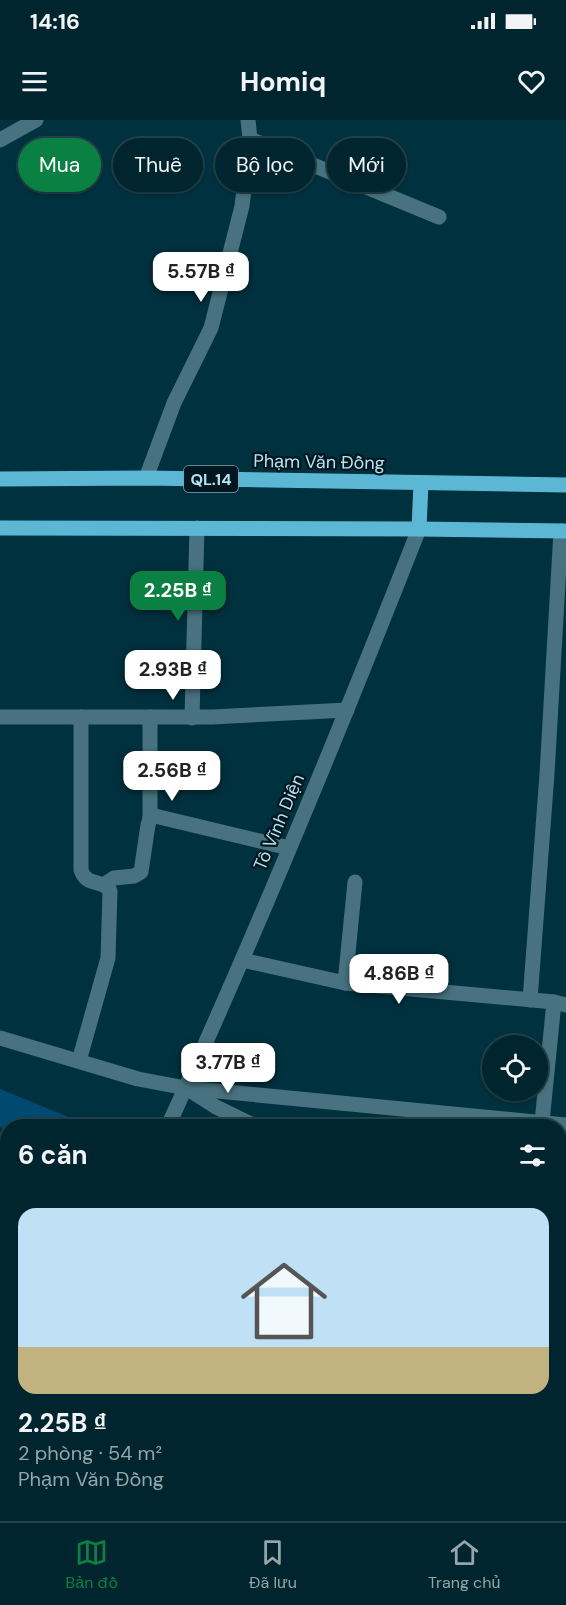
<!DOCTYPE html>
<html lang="vi">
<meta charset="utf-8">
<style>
:root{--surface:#00252e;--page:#0a2d36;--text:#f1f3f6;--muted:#95a5aa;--line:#22424a;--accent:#0b8043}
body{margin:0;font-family:"DM Sans",sans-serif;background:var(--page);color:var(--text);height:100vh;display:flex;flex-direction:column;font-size:22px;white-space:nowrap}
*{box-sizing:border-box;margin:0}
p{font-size:20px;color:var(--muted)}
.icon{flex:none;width:33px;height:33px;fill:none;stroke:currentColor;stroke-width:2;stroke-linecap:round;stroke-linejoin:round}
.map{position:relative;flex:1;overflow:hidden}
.details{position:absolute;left:0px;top:999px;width:567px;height:402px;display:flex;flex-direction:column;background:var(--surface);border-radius:24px 24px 0 0;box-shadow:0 2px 4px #0004,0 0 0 2px var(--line)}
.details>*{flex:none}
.hud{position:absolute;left:18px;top:18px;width:531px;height:54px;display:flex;gap:12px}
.tools{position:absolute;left:482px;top:915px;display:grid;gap:12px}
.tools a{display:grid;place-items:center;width:66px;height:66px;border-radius:50%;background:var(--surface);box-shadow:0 2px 4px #0004,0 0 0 2px var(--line);font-size:30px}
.price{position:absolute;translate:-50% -51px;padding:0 14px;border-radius:12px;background:#fff;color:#222;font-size:20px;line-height:39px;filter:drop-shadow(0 2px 3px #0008)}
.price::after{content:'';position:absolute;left:50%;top:36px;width:18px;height:14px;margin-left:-9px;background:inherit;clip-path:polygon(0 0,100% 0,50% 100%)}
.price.active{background:var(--accent);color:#fff}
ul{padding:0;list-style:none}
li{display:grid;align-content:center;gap:12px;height:318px;padding:0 18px}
li span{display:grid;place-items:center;height:186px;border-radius:18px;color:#555}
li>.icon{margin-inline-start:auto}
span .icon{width:108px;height:108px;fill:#fffc;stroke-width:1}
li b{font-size:26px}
h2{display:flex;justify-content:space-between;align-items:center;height:72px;padding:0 18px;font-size:26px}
.tag{padding:0 21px;border-radius:27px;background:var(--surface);box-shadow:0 2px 4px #0004,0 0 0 2px var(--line);font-size:21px;line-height:54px}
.tag.active{background:var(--accent);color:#fff}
.status{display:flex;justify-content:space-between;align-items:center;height:42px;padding:0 30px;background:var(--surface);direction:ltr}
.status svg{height:16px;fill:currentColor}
header{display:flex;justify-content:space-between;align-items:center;height:78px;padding:0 18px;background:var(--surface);font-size:27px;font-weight:700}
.menu{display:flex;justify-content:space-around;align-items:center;height:84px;border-top:2px solid var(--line);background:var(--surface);font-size:16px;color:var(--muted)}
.menu a{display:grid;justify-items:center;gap:3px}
.menu .active{color:var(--accent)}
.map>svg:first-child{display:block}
</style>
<div class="status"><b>14:16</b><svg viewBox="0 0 49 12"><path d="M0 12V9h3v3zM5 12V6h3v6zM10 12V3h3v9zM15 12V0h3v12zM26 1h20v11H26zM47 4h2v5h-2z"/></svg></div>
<header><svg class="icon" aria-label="menu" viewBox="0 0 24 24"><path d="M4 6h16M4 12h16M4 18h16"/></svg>Homiq<svg class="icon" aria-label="heart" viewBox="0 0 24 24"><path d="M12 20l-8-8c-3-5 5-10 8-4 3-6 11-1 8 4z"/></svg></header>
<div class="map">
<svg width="566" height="1401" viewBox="0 0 566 1401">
<rect width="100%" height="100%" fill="#00313e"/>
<!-- building -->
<g fill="#004970">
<path d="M0 969 91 1006H8V1010L0 1007Z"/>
<path d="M0 1168 8 1171V1268L0 1285Z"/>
</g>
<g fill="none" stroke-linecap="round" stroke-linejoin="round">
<!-- minor -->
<g stroke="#48727f" stroke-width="15">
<path d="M250 19 439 97"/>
<path d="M0 20 36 0"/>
<path d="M146 358 174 283 211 208 242 86 250 19 248 0"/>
<path d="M0 597H212L347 590"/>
<path d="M150 597V698"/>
<path d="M192 598 197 408"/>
<path d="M105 764 114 758 134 756 141 752 148 705 150 698 155 696 289 728"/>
<path d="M242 840 345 863 554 882 566 885"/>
<path d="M345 863 355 762"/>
<path d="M530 880 547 654 561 411"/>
<path d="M0 918 138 959 186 968 566 1005"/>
<path d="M79 941 108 838 110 771C102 758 87 768 81 750V597"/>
<path d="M191 971 216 987 255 1006"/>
<path d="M542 1002 554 882"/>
<path d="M168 1006C258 810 340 610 419 409"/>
<path d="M0 1105 8 1108"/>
<path d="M0 1329 8 1332"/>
<path d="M560 1386 566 1381"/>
<path d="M5 1401 8 1394"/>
<path d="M542 1401 551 1394"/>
</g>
<!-- major -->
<g stroke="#5bb7d4" stroke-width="15">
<path d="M0 359 146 358 566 365"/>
<path d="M0 408 419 409 566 411"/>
<path d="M419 409 421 363"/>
</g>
</g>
<g text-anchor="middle" stroke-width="4.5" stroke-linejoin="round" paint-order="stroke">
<!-- shield labels -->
<rect fill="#00171f" stroke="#82a5b1" stroke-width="1.5" x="184" y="346" width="54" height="26" rx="4.5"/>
<g font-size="16" font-weight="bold" fill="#bae2f0">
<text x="211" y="365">QL.14</text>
</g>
<!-- street labels -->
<g font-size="18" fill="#bae2f0" stroke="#00171f">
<text transform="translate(319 342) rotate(1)" y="6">Phạm Văn Đồng</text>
<text transform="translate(279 702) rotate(-67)" y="6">Tô Vĩnh Diện</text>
</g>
</g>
</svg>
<div class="tools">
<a><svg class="icon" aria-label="locate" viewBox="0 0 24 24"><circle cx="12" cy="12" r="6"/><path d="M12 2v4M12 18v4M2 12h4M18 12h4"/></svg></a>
</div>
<b class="price" style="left:201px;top:183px">5.57B ₫</b>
<b class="price active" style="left:178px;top:502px">2.25B ₫</b>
<b class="price" style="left:173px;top:581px">2.93B ₫</b>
<b class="price" style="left:172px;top:682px">2.56B ₫</b>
<b class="price" style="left:399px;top:885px">4.86B ₫</b>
<b class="price" style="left:228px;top:974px">3.77B ₫</b>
<div class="hud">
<a class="tag active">Mua</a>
<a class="tag">Thuê</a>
<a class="tag">Bộ lọc</a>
<a class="tag">Mới</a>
</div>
<section class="details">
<h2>6 căn<svg class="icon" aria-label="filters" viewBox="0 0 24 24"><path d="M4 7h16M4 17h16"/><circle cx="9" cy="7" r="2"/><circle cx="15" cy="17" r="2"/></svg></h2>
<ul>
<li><span style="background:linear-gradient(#bfe0f5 75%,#c2b280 0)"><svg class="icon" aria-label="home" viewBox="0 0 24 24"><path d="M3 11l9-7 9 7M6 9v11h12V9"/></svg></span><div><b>2.25B ₫</b><p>2 phòng · 54 m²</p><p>Phạm Văn Đồng</p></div></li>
</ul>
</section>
</div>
<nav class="menu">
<a class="active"><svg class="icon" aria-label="map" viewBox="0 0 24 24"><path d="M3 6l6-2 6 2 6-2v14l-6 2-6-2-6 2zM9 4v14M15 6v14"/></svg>Bản đồ</a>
<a><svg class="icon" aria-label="saved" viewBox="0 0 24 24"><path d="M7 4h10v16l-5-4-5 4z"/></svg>Đã lưu</a>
<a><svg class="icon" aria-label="home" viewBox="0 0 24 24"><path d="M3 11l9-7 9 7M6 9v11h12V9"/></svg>Trang chủ</a>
</nav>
